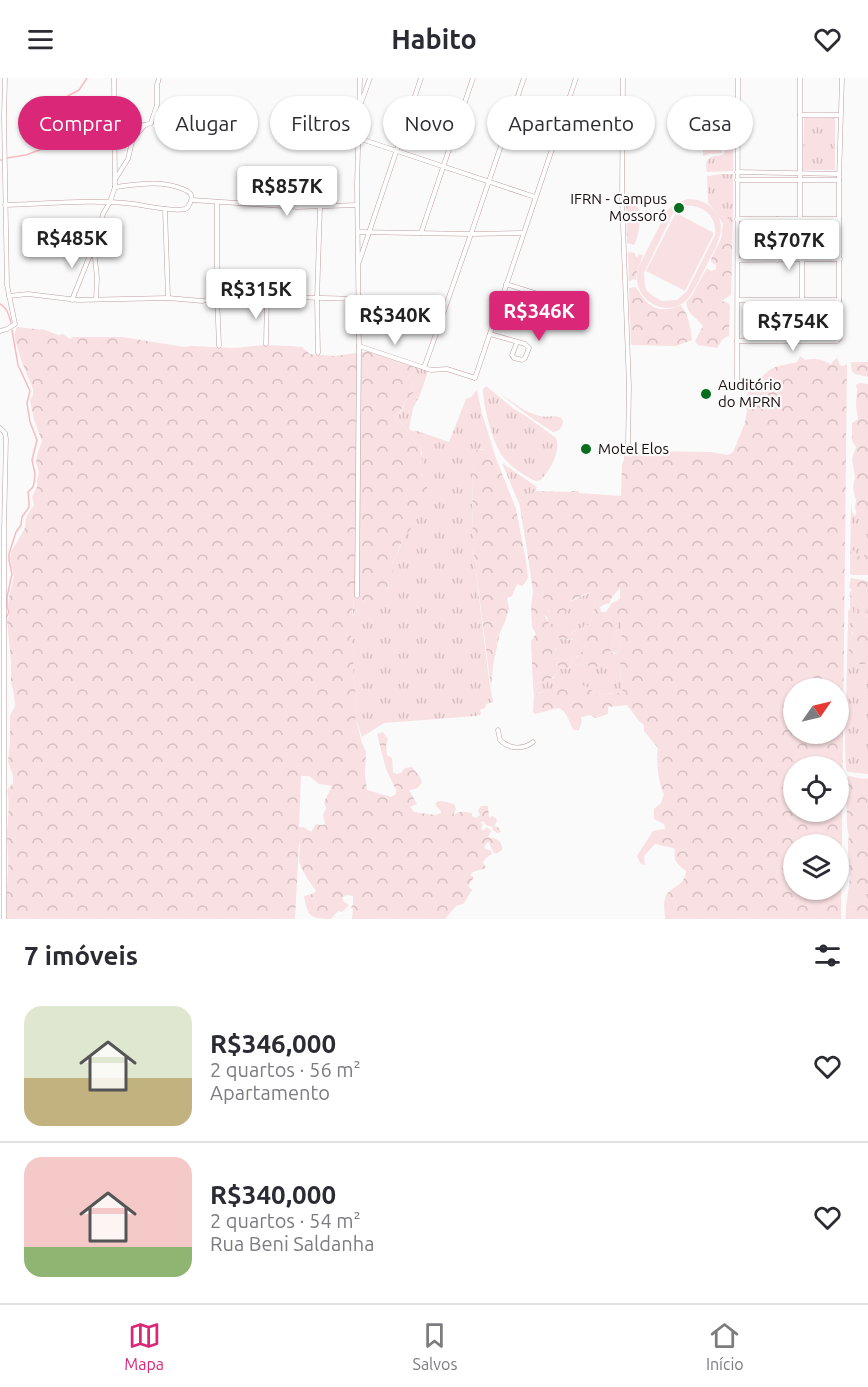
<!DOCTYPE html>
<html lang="pt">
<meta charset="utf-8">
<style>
:root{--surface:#fff;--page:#f7f7f7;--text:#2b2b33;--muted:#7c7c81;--line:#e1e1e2;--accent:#db2777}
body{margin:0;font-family:Ubuntu,sans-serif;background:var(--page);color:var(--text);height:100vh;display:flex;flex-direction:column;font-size:22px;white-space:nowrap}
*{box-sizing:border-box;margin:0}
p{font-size:20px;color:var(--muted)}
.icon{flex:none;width:33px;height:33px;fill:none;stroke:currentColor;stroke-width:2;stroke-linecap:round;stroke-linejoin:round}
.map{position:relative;height:841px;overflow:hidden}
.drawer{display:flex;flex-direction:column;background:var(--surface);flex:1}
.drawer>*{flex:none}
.banner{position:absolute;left:18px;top:18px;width:832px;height:54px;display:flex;gap:12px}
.needle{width:39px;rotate:56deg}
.tools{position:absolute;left:783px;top:600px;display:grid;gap:12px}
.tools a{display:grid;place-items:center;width:66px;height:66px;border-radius:50%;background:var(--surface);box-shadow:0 2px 4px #0004;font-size:30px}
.price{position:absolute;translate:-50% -51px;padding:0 14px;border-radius:6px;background:#fff;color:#222;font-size:20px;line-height:39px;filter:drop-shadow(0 2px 3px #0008)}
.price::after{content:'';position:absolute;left:50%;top:36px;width:18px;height:14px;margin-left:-9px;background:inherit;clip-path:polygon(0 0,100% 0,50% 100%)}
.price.on{background:var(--accent);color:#fff}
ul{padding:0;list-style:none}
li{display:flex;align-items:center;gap:18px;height:150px;padding:0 24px}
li+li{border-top:2px solid var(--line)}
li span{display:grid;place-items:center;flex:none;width:168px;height:120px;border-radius:18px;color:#555}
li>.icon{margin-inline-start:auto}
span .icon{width:72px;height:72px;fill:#fffc;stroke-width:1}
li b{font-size:26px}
h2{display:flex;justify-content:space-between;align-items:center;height:72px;padding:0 24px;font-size:26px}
.chip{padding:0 21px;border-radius:27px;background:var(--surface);box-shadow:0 2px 4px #0004;font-size:21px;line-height:54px}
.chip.on{background:var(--accent);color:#fff}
header{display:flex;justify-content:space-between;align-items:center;height:78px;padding:0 24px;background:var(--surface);font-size:27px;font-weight:600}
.menu{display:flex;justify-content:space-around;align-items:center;height:84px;border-top:2px solid var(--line);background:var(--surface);font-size:16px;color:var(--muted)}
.menu a{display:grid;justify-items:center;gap:3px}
.menu .on{color:var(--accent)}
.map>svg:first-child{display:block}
</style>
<header><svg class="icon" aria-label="menu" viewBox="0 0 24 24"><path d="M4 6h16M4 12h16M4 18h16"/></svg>Habito<svg class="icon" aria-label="heart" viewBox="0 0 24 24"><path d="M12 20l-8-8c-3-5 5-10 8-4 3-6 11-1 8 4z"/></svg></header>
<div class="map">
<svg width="868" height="841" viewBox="0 0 868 841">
<defs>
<pattern id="grass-tufts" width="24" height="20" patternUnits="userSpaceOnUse" patternTransform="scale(1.5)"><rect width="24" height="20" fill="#f9e0e2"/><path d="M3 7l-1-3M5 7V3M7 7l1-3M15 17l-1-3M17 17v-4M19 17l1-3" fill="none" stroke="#d5bfc1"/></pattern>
<pattern id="forest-crowns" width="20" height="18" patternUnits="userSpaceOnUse" patternTransform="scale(1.5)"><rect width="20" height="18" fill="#f9e0e2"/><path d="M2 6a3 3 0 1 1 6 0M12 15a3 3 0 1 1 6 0" fill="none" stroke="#d5bfc1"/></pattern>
</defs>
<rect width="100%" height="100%" fill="#fafafa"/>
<!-- grass -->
<g fill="url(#grass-tufts)">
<path d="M804 40H835V92H803Z"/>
<path d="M706 62 714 63V67L722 68V75L709 76 703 78V65Z"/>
<path d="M733 63V93L707 94 706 89 707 83C714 75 717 80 724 76L727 65Z"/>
<path d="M721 96H733V136L728 140V143L723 146 715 133 708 125 707 97 709 98Z"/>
<path d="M418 289 428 293 420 317 413 330 409 351 414 354V352L449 364 466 321 471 319 477 312 482 336 492 367 488 381 485 371H480L473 378 472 383 473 469 489 602 493 624 486 626 485 630 480 632 481 636 476 638 384 645 362 659 355 638 357 624 353 598 354 575 351 557 354 520 361 521 365 524 388 511 392 495 391 486 394 483 421 422 423 397 421 396C420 390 423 385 421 379L422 376 420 366C407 361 411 356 404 348 401 345 398 344 396 341L402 332 414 306 409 300 412 295Z"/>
<path d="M486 308 514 331 526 338 556 360C561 374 550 392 541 402L535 403C524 397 512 390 504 380 493 367 483 328 483 311Z"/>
<path d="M499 315C513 323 524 335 540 338 547 340 553 337 560 339L563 343C562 350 560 353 553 354L530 339Z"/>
<path d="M502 385 537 409 535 414 533 415 532 419 519 423 520 428Z"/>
<path d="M851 422 852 434 855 438 856 434 860 432 868 438V497H851L850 495Z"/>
<path d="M533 514 547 521 551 525 548 533 554 544C560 534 566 538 570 524L585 517 590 514 592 515C596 529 595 535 588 547H585L583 550 575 552 569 557 567 556 556 558C563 562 573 563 580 559L576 563V570H580L585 567 586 568 584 569 583 574 577 578 574 586 596 589 615 581 620 582 621 606 623 614C614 616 606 615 598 617 584 604 550 610 534 617L533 607 554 600 557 595 554 586 564 591 570 590 573 578 565 574 568 576V581L565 583 560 582 559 579 554 582 551 581 554 572 557 571 549 559 555 553 548 545 547 539 534 527 531 528Z"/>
<path d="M850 519 855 520 858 525 866 532 867 538 855 535 854 536 851 531H850Z"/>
<path d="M848 540 852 543V558L848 562 849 565V573L852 574 853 578 861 587 868 585V696L848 694 846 691 845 666Z"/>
<path d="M620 541C623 553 622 563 618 575L610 574 615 561 612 558 617 548 615 546Z"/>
<path d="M868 746V827L846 829 850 800 848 768 849 754Z"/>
</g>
<!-- forest -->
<g fill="url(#forest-crowns)" fill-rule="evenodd">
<path d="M626 123 636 128 642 135 639 137C641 144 638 161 634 167L627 165Z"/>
<path d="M733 136 731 217 724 221 721 224 725 223 730 227 729 258C722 260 721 264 717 270L698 267 695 263 703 248C696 238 688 238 686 224L691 219 707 190 711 193 716 191V187L711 184V181L721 161 723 146 728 143 727 140Z"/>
<path d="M631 174 635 175V178L638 179 639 176 643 177 637 193 636 202 633 201 629 204 628 175Z"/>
<path d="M635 209C639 212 640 216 644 221 655 234 667 233 681 227 689 238 690 249 692 262L676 268 631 267 629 210Z"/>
<path d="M17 249 45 252 58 257 63 256 70 261 72 260 71 259H122L185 269 192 268 235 270 264 267 291 268 302 269 310 276 335 278 369 273 419 289 412 295 409 300 414 306 411 312 414 314 407 321 396 341C398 344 401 345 404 348 411 356 407 361 420 366L423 393 421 392V396L427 406V417L421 422C420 439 408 454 400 468 397 475 396 481 391 486L395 488C389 501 389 520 373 524 367 526 360 520 354 520L352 535 354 547 351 557 354 575 353 598 357 624 355 638 362 665 366 674 365 696 367 712 391 719 396 716V712L386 691 377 656 383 654 388 661 386 668 387 677 392 680 393 694 396 696 401 695 405 690 412 689 420 699 422 705 416 711 409 712 417 726 410 729 414 734 436 737 441 735V733L437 729 435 725 441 723 454 726 456 731 453 737C461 732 464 734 472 735V738L476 740 480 737 478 732 481 728H488L489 740 492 738 496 740 497 743 494 748 498 749 501 754 497 755 492 751 493 749 486 747 483 743 480 745 483 746 481 750 483 753 487 749 491 753 488 759C495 760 503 762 502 772L496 776 493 774 489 764 486 765 484 770 491 773 492 776 486 780 483 784 486 790 473 794 470 797 474 799 468 808 472 812 466 822 463 826 456 828 445 841H352L353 831 350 830 353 827V818L347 817 342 819 344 824 349 827 342 834 338 833 331 841C311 841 307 838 304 818L312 816 316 813C311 806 300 791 299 782 299 777 300 771 300 766L299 765 295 841H7C6 825 7 809 8 793 9 781 7 768 7 755 8 741 10 726 7 712L13 705V698L8 683 10 665V638L15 628 13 611 11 604V583L7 542 10 535 8 528 9 519 14 498 10 481 11 474 25 450 26 439 34 427 32 419 37 409V402L39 394 36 385 37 377 42 363 34 342 30 322 33 317V311L21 282 14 257ZM301 698H309L319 706 332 708 324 724 326 730 323 737 325 746 322 747 316 746 311 754 304 749H299Z"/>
<path d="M800 278 805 282C814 280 824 281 831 287L833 283 837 280 840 287 843 288 847 286 841 841H665C665 835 663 826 665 820 669 808 685 809 686 793 677 787 673 782 675 771L673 770 655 766 644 778 645 787 641 786 637 778 653 753 665 751 664 746 654 741V731L661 725 664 716C658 705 656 682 658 670L644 653V647L639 643 627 627 608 629V636L596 640 590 637 581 639 582 643 579 652H574C568 644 569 636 559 630L535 636 533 634 534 617 554 610H561L578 605 587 609 598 617C607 615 614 616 623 614L621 606 620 582H615L596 589 574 586 573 583 582 574V571L586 568H583L580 570H576L572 567 578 561H562L556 558 557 553 561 552 569 557 576 552 583 550 585 547H588C595 535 596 529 592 515L590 514 570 523C570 535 559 536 553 545 550 538 546 532 551 525L547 521 533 514C529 484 524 453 519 423L523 422 526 417 528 420 532 419 533 414 537 413 571 414V413H579V415L621 418 622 386 624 382V377L631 373 711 374 728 377 733 374 745 345 747 332 745 329C746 325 746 319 748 314 751 307 766 294 773 290 780 287 790 286 797 284ZM620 510V521L612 525 606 534H601L600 529 607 525 609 526 612 519ZM620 541C623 553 622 563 618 575L614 576 610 574 615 561 612 558 618 552 615 546ZM794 610H838V656H794ZM794 688H838V734H794ZM794 766H838V812H794Z"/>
<path d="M851 284H868V299C856 295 851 299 851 284Z"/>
<path d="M860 305 868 306V438L860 432 856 434 855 429 856 423 853 410 855 399 852 381 856 369 852 363V345L858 341 856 328 857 311 856 307Z"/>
<path d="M492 367 495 378 516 431 526 483 528 500 525 505 522 508 517 506 512 518 507 520 509 530 505 544 500 554 493 587 491 610 473 469 472 382 473 378 472 373 485 371 488 380Z"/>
<path d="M853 472C856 475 859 480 864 479L865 473H868V481L862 482 868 483V493C860 492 851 492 855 482L856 481 852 473Z"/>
<path d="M851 500 868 503V585L861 587 857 584 851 581 852 575 849 573V565L848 562 852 558 853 554 848 553V549L852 543 848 540V533L851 530 853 531 854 536 856 532 862 533 866 539 867 538 866 532 858 525 855 520 850 519 849 515 852 512 849 509Z"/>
<path d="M534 527C548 532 543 540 551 548H554L555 553 550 559 554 565 557 563 560 564V567C555 572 552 573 551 581L554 582 559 579 560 582 565 583 568 581 567 576 559 571 565 569 570 570 573 579 570 590 564 591 555 586 557 595C551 604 542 603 533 607L531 563 536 556 532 549 531 528Z"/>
<path d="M849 698 864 701 868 700V816L857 814 850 800 848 768 849 758 847 749 846 701Z"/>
<path d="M861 827H868V841H846V829Z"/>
</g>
<!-- pitch -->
<g fill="#f9e0e2" fill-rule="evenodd">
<path d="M688 121C698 121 706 124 713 131 731 149 714 172 705 190 700 199 696 210 690 218 678 234 659 233 646 221 639 214 636 205 637 195 638 188 643 181 646 174 653 161 660 147 667 133L674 126ZM684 128C703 126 717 138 715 157L687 213 677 222 662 223 653 218 647 213 645 209 644 195 673 135Z"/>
<path d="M676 135 714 155 685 213 646 193Z"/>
</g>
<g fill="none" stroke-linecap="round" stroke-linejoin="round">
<!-- stream -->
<g stroke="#fbbabe" stroke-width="1.5">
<path d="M7 80 26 77 42 71 47 66 51 57 58 47 66 19 79 12 87 0"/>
<path d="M0 82H2"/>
<path d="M0 226C7 230 9 237 11 245"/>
<path d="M6 540 9 534 7 529V519L12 496 9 482V476L16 454 21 447 22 439 29 429V424L28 414 33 409 34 405 35 396 32 382 37 362 30 344 27 325 30 313 18 287 12 252"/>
</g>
<!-- street casing -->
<g stroke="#c19d9f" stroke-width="5">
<g id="street">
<path d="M623 0 622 120 629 309 628 366"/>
<path d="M361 25 370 0"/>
<path d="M800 37H840"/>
<path d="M115 49 145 47 151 45 157 27V7L159 0"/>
<path d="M358 60 535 119"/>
<path d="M737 94 839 96"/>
<path d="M116 100 128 81 132 64 136 57 145 47"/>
<path d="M737 102H839"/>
<path d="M192 122 298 129 357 127"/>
<path d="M217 124V217L219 268"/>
<path d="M5 127C47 126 92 121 134 126 147 128 173 134 185 131 188 130 189 128 190 125 194 117 190 114 183 111 161 102 139 106 115 109"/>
<path d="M165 131 168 220"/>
<path d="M737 141H839"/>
<path d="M800 141V0"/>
<path d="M358 154 471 156 523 155"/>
<path d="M421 155 473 0"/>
<path d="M738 182 840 181"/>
<path d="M777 182V141"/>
<path d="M802 182V222"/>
<path d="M359 184 421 0"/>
<path d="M506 206 544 218"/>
<path d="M9 218 28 216 78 222 168 220 202 223 207 222 217 217 358 221"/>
<path d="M96 221 97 200 94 171 103 136 110 124 115 109 114 0"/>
<path d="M72 222 90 177 93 171"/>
<path d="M738 222H839"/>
<path d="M499 227 537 240"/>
<path d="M0 253 7 251 15 246 7 207 4 39 5 0"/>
<path d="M490 256 525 266 529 270 525 280 522 282 514 280 512 277 517 264"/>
<path d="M737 263H837L839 261V102L842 0"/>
<path d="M266 266 267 219"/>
<path d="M359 268 431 292 447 291 475 300 576 0"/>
<path d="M318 275 317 221 320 129"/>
<path d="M424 290 471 156 524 0"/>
<path d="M737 303 738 0"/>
<path d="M0 350 5 355 6 361 4 451V841"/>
<path d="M357 518 359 268 357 107 360 0"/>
<path d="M498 652 500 662C509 671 523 672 533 664"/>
</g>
</g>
<!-- street -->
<use href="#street" stroke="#fff" stroke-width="4"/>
</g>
<!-- markers -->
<g fill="#056d1b" stroke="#fafafa" stroke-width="2">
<circle cx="679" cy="130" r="6"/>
<circle cx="706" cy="316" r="6"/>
<circle cx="586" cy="371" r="6"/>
</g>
<g text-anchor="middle" stroke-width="4.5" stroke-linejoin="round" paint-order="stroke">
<!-- poi labels -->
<g font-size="15" fill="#180c0d" stroke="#fafafa" text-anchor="start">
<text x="667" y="126" text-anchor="end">IFRN - Campus<tspan x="667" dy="17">Mossoró</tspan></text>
<text x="718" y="312">Auditório<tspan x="718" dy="17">do MPRN</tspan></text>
<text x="598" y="376">Motel Elos</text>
</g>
</g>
</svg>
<div class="tools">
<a><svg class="needle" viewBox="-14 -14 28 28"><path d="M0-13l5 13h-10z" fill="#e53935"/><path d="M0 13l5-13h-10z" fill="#7c7c81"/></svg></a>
<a><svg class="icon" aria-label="locate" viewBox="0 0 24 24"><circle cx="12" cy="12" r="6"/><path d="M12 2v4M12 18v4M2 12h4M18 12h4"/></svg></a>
<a><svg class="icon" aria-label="layers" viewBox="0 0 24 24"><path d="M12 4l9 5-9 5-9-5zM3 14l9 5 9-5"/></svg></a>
</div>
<b class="price" style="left:287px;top:139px">R$857K</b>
<b class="price" style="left:72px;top:191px">R$485K</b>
<b class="price" style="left:789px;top:193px">R$707K</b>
<b class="price" style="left:256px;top:242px">R$315K</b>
<b class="price on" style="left:539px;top:264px">R$346K</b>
<b class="price" style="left:395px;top:268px">R$340K</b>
<b class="price" style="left:793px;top:274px">R$754K</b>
<div class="banner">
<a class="chip on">Comprar</a>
<a class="chip">Alugar</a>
<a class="chip">Filtros</a>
<a class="chip">Novo</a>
<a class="chip">Apartamento</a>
<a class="chip">Casa</a>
</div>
</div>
<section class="drawer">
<h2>7 imóveis<svg class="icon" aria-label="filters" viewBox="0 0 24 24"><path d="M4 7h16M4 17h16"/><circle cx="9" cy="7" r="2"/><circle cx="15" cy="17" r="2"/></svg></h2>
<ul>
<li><span style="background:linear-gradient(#dfe7d0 60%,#c2b280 0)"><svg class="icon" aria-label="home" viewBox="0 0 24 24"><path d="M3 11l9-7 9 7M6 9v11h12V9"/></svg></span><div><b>R$346,000</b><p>2 quartos · 56 m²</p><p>Apartamento</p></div><svg class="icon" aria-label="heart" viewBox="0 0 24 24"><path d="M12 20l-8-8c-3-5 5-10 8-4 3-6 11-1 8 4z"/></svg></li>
<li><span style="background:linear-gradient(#f6c9c9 75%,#8fb573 0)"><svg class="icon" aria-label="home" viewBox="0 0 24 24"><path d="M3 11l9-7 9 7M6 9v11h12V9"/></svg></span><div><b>R$340,000</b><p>2 quartos · 54 m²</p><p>Rua Beni Saldanha</p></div><svg class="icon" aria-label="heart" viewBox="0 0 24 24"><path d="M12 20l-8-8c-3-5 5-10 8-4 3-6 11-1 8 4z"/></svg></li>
</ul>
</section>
<nav class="menu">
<a class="on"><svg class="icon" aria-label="map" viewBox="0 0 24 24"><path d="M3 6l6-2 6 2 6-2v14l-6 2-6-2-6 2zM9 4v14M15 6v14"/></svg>Mapa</a>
<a><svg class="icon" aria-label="saved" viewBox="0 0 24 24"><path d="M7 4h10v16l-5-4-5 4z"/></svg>Salvos</a>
<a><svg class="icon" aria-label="home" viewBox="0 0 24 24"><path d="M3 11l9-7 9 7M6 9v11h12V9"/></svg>Início</a>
</nav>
